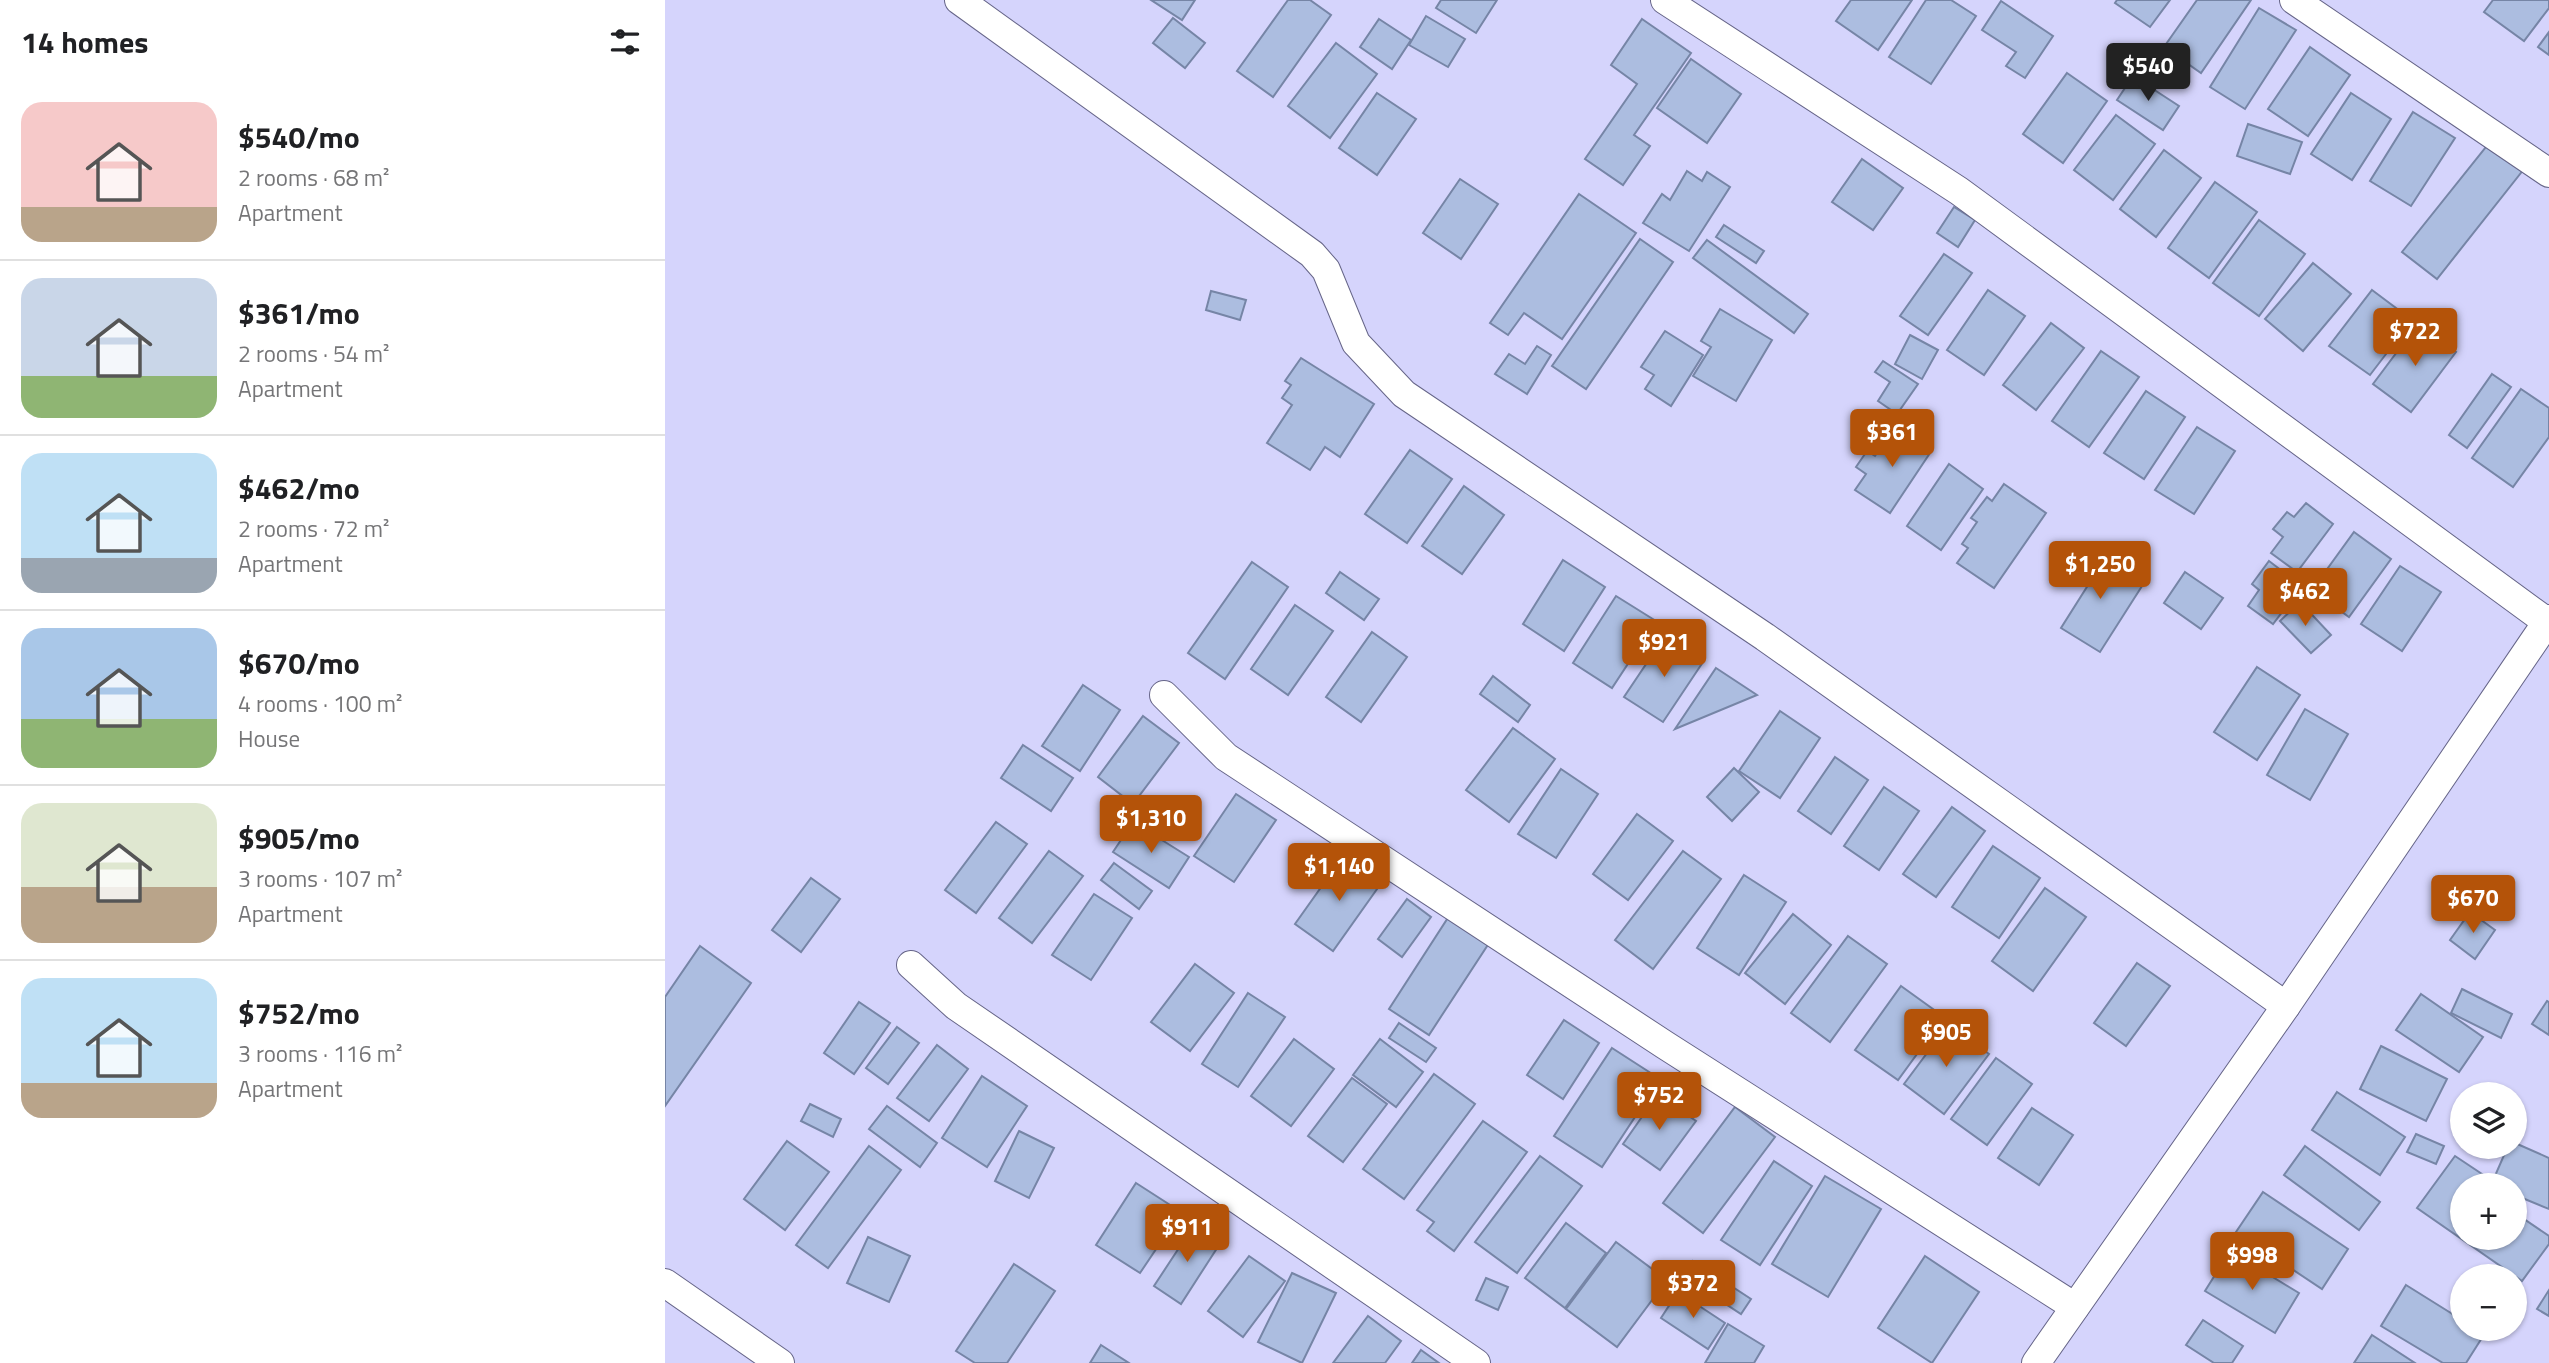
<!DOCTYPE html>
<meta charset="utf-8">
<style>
:root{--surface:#fff;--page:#f6f6f6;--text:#202124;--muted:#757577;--line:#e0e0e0;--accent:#b45309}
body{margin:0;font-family:"Titillium Web",sans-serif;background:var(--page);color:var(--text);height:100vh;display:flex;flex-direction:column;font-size:26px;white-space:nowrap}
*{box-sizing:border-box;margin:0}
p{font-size:23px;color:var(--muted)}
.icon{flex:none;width:38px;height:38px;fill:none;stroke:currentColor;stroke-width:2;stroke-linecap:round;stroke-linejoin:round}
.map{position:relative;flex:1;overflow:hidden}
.panel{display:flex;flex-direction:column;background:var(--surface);width:665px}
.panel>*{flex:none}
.buttons{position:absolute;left:1785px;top:1082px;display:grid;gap:14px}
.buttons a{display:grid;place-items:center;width:77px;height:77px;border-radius:50%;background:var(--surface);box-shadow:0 2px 5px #0004;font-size:35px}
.price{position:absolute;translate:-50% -60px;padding:0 16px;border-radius:7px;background:var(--accent);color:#fff;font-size:23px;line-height:46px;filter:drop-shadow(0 2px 4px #0008)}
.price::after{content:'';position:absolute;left:50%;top:42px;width:21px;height:16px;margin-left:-10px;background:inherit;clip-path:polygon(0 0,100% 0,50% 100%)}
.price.current{background:#222;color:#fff}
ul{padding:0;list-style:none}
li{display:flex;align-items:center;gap:21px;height:175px;padding:0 21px}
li+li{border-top:2px solid var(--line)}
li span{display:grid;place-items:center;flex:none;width:196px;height:140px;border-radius:21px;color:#555}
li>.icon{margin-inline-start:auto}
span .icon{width:84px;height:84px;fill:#fffc;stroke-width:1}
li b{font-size:30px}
h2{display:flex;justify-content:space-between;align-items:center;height:84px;padding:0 21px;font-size:30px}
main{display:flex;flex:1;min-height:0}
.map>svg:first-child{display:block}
</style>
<main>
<section class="panel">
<h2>14 homes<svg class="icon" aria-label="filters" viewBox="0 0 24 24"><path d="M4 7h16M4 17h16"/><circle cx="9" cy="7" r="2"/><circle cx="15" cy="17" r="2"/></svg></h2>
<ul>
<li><span style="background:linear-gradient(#f6c9c9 75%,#b9a48a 0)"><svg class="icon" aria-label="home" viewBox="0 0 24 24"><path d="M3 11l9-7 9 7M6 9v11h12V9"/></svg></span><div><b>$540/mo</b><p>2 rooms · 68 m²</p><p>Apartment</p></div></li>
<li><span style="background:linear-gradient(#c9d6e8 70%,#8fb573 0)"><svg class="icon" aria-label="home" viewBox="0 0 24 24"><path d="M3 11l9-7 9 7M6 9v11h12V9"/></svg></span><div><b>$361/mo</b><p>2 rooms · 54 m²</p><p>Apartment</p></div></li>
<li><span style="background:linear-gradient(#bfe0f5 75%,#9aa5b1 0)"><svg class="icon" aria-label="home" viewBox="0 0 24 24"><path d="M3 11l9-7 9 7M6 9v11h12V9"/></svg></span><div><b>$462/mo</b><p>2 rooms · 72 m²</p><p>Apartment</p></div></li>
<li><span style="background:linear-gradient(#a9c7e8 65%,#8fb573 0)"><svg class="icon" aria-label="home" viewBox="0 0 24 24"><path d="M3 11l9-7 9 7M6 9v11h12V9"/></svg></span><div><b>$670/mo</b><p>4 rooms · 100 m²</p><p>House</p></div></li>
<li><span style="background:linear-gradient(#dfe7d0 60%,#b9a48a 0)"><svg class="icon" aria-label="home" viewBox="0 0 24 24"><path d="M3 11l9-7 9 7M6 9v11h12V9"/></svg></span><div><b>$905/mo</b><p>3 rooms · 107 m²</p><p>Apartment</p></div></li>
<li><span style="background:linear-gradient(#bfe0f5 75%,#b9a48a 0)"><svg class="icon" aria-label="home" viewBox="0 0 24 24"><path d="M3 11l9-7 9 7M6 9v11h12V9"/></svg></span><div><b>$752/mo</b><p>3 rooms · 116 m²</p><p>Apartment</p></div></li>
</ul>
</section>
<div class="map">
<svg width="1884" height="1363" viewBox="0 0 1884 1363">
<rect width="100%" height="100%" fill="#d5d4fc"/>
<!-- building -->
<g fill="#acbde0" stroke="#7685a6" stroke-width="2">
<path d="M486 0H530L517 20Z"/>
<path d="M623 0H645L666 15 608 97 572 71Z"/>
<path d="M776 0H832L811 33 771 8Z"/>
<path d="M1186 0H1247L1213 50 1171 21Z"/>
<path d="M1261 0H1286L1311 16 1266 84 1224 57Z"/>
<path d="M1452 0H1505L1485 27 1450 3Z"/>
<path d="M1532 0H1586L1536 73 1499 47Z"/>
<path d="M1828 0H1884V8L1859 41 1819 12Z"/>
<path d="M1336 1 1388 36 1360 78 1341 66 1351 52 1317 30Z"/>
<path d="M1594 8 1631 30 1580 109 1545 87Z"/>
<path d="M761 16 800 39 783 67 744 45Z"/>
<path d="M508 18 540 43 520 68 488 43Z"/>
<path d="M714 19 746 40 727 69 695 47Z"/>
<path d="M977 19 1026 53 969 135 985 146 958 185 920 159 972 84 946 65Z"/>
<path d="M1884 32V55L1873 47Z"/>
<path d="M671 43 712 74 665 138 623 106Z"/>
<path d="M1645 47 1685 75 1643 136 1603 109Z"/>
<path d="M1026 59 1076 94 1042 143 992 108Z"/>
<path d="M1402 73 1442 101 1398 163 1358 134Z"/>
<path d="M1468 76 1514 106 1498 130 1452 100Z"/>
<path d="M712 93 751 119 712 175 674 148Z"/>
<path d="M1686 93 1726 119 1687 180 1646 154Z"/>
<path d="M1748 112 1790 138 1746 206 1705 181Z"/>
<path d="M1451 115 1490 144 1448 200 1409 170Z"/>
<path d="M1583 124 1637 142 1625 174 1572 156Z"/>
<path d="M1825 142 1859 169 1772 279 1737 252Z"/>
<path d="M1499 150 1536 178 1491 237 1455 209Z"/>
<path d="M1197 159 1238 188 1208 230 1167 202Z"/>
<path d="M1022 171 1037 181 1042 172 1065 187 1024 251 978 223 997 194 1005 200Z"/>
<path d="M795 179 833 204 796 259 758 233Z"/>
<path d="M1550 182 1592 212 1544 278 1503 248Z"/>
<path d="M914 194 971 233 897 339 859 313 843 335 825 323Z"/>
<path d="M1289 207 1310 220 1293 247 1272 233Z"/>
<path d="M1594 220 1640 254 1594 316 1548 283Z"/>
<path d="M1059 225 1099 251 1091 263 1051 237Z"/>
<path d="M975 239 1008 262 921 389 887 366Z"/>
<path d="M1042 240 1143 314 1129 333 1028 258Z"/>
<path d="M1279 254 1307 273 1263 335 1235 316Z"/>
<path d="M1648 263 1686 294 1638 351 1600 319Z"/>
<path d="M1323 290 1360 316 1319 375 1282 350Z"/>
<path d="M1707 290 1747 320 1705 375 1664 346Z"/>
<path d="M546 291 581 300 575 320 541 310Z"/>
<path d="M1055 309 1107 340 1071 401 1028 376 1046 347 1036 341Z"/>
<path d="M1386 323 1419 348 1371 410 1338 385Z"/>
<path d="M1753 324 1791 352 1746 412 1708 384Z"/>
<path d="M1000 331 1038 355 1006 406 980 389 989 375 976 367Z"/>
<path d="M1245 335 1273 350 1257 379 1230 364Z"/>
<path d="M872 346 886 355 862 394 830 374 844 354 860 364Z"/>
<path d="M1436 351 1474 377 1424 447 1387 421Z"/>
<path d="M636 358 709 404 675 457 660 447 645 470 602 443 627 405 617 398 626 385 620 381Z"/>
<path d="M1218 361 1253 384 1232 414 1213 401 1225 382 1210 372Z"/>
<path d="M1827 374 1846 387 1802 448 1784 435Z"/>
<path d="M1856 389 1884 408V437L1848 487 1807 458Z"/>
<path d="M1481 391 1520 417 1479 479 1439 453Z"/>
<path d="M1230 426 1267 450 1225 513 1190 490 1201 474 1191 467 1202 451 1210 456Z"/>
<path d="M1532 427 1570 451 1529 514 1490 490Z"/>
<path d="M745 450 787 479 742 543 700 514Z"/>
<path d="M1284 464 1318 489 1276 550 1242 526Z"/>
<path d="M1339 484 1381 513 1329 588 1292 563 1303 548 1297 544 1312 522 1306 518 1322 497 1327 501Z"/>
<path d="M799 486 839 515 797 574 757 546Z"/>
<path d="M1641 503 1668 524 1632 572 1606 553 1618 537 1608 529 1622 512 1629 517Z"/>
<path d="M1689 532 1726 559 1684 617 1647 590Z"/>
<path d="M1419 549 1477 586 1435 652 1396 628 1425 582 1406 570Z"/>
<path d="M898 560 940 587 899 651 858 624Z"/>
<path d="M1604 561 1637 586 1608 624 1583 606 1594 590 1587 584Z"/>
<path d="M587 562 623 587 560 679 523 653Z"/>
<path d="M1735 566 1776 592 1737 651 1696 624Z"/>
<path d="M675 572 714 599 699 620 661 593Z"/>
<path d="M1520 572 1558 598 1536 629 1499 603Z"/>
<path d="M951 596 991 621 947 688 908 663Z"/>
<path d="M1635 602 1666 635 1646 653 1615 621Z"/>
<path d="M630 605 668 631 623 695 586 669Z"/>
<path d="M707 632 742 657 696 722 661 697Z"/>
<path d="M1000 636 1038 662 998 722 959 697Z"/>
<path d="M1592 667 1635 695 1592 760 1549 732Z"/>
<path d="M1051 668 1092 695 1010 729Z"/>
<path d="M828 676 865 705 853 722 815 694Z"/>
<path d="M418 685 455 710 415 771 377 746Z"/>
<path d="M1640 709 1683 734 1645 800 1602 775Z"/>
<path d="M1115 711 1155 738 1115 798 1074 771Z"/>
<path d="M478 716 514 743 468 804 433 777Z"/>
<path d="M848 728 890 759 844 822 801 790Z"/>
<path d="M358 745 408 778 386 811 336 778Z"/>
<path d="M1170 757 1203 780 1166 834 1133 811Z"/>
<path d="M1069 768 1094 792 1067 821 1042 797Z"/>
<path d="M896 769 933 794 891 858 853 834Z"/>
<path d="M1219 787 1254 811 1214 870 1179 846Z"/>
<path d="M571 794 611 820 569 882 529 856Z"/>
<path d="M1287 807 1320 831 1271 897 1238 874Z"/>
<path d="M972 814 1008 841 963 900 928 874Z"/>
<path d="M331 822 362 844 311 913 280 890Z"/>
<path d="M468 822 524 857 504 888 448 852Z"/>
<path d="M1328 846 1375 878 1334 938 1287 907Z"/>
<path d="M384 851 418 876 367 943 334 918Z"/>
<path d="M1018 851 1056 879 988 969 950 940Z"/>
<path d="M679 855 717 882 668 951 630 924Z"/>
<path d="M449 863 487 891 474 909 436 880Z"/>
<path d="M1079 875 1121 902 1074 975 1032 948Z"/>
<path d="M146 878 175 899 136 952 107 930Z"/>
<path d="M1380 888 1421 917 1368 991 1327 961Z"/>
<path d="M429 894 467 918 426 980 387 955Z"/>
<path d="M742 899 766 917 737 957 713 939Z"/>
<path d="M788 910 828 937 764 1035 724 1009Z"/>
<path d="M1805 912 1830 930 1810 959 1785 940Z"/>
<path d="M1128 914 1166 945 1120 1004 1080 973Z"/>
<path d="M1183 936 1222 964 1165 1042 1126 1013Z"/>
<path d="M35 946 86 983 0 1106V997Z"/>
<path d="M1472 963 1505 986 1461 1046 1429 1023Z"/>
<path d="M530 964 569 993 525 1051 486 1022Z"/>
<path d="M1236 986 1279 1017 1233 1080 1190 1050Z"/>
<path d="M1797 989 1847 1014 1836 1038 1786 1013Z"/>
<path d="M583 993 620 1017 573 1087 537 1064Z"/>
<path d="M1756 994 1818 1037 1794 1072 1731 1030Z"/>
<path d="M1882 1001 1884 1002V1035L1867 1024Z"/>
<path d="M194 1002 225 1023 189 1074 159 1053Z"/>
<path d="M899 1020 934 1043 898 1099 862 1075Z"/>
<path d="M734 1023 771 1048 761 1062 724 1038Z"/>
<path d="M1283 1025 1324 1054 1279 1114 1239 1084Z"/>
<path d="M232 1027 254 1043 223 1084 201 1068Z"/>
<path d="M629 1039 669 1069 626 1126 586 1096Z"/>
<path d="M715 1039 758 1072 731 1107 688 1075Z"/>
<path d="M272 1045 303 1069 264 1121 232 1098Z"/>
<path d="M1716 1046 1782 1079 1761 1121 1695 1089Z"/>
<path d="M947 1048 995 1079 937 1167 889 1136Z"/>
<path d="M1331 1058 1367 1084 1322 1145 1286 1119Z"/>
<path d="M769 1074 810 1104 739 1199 698 1169Z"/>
<path d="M317 1076 362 1106 322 1167 277 1138Z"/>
<path d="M687 1078 722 1104 678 1162 643 1136Z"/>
<path d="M1672 1092 1740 1137 1715 1175 1647 1130Z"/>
<path d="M993 1094 1031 1121 995 1170 958 1144Z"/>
<path d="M145 1104 176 1119 168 1137 136 1121Z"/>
<path d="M222 1106 272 1143 255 1167 204 1129Z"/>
<path d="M1070 1107 1110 1137 1038 1233 998 1203Z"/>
<path d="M1367 1108 1408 1135 1374 1185 1333 1158Z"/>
<path d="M818 1121 862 1152 789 1251 762 1231 769 1222 752 1210Z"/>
<path d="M354 1131 389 1148 364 1198 330 1181Z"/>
<path d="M1751 1134 1779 1146 1771 1164 1742 1152Z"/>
<path d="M122 1141 164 1172 120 1230 79 1199Z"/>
<path d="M1850 1143 1884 1158V1209L1850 1195V1185H1826L1843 1146H1850Z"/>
<path d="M204 1146 236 1170 163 1268 131 1245Z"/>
<path d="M1640 1146 1715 1202 1694 1230 1619 1175Z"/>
<path d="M875 1156 917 1186 852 1273 810 1242Z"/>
<path d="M1790 1156 1820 1176 1814 1185H1797V1237H1850V1213L1884 1236V1244L1857 1281 1752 1208Z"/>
<path d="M1109 1161 1147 1186 1095 1265 1056 1240Z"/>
<path d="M1160 1176 1216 1209 1163 1297 1107 1264Z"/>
<path d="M471 1183 516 1212 475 1273 431 1245Z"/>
<path d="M1598 1192 1683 1249 1657 1289 1571 1232Z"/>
<path d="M901 1223 941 1253 900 1308 860 1278Z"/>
<path d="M529 1225 556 1242 516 1304 489 1286Z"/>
<path d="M203 1237 245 1256 224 1302 182 1283Z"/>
<path d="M951 1242 1002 1280 952 1347 901 1309Z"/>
<path d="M1565 1251 1634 1293 1610 1333 1540 1291Z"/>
<path d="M584 1256 620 1281 578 1337 543 1311Z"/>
<path d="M1260 1256 1314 1292 1267 1363 1213 1328Z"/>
<path d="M1028 1261 1086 1299 1076 1314 1018 1276Z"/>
<path d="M349 1264 390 1291 342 1363H310L291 1351Z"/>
<path d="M627 1273 671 1293 637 1363 593 1342Z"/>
<path d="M821 1278 843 1287 833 1310 811 1300Z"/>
<path d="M1741 1285 1797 1320V1328H1812L1820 1333 1801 1363H1778L1716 1326Z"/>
<path d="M1884 1290V1316L1872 1309Z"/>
<path d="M1013 1292 1060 1323 1043 1349 996 1318Z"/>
<path d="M703 1316 736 1341 720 1363H668Z"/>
<path d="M1538 1320 1578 1346 1567 1363H1549L1521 1345Z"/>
<path d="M1063 1324 1099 1346 1089 1363H1040Z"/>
<path d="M1707 1335 1750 1363H1689Z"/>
<path d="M436 1345 464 1363H425Z"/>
<path d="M756 1350 774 1363H747Z"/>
</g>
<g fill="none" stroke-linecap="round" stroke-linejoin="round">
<!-- minor casing -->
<g stroke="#666588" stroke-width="30">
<g id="minor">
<path d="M294 0 647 254 661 270 691 343 739 394 1100 637 1621 1006"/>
<path d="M1000 0 1294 191 1882 622"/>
<path d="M1629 0 1884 173"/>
<path d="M499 695 561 757 1000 1045 1410 1307"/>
<path d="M246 965 291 1006 811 1363"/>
<path d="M0 1283 115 1363"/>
<path d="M1371 1363 1621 1006 1884 619"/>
</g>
</g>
<!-- minor -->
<use href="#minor" stroke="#fff" stroke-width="28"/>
</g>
</svg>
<div class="buttons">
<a><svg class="icon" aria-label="layers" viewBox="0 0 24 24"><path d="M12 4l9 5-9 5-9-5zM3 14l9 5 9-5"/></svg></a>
<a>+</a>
<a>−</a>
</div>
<b class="price current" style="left:1483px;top:103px">$540</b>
<b class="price" style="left:1750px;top:368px">$722</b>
<b class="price" style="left:1227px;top:469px">$361</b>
<b class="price" style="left:1435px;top:601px">$1,250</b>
<b class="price" style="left:1640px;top:628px">$462</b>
<b class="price" style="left:999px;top:679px">$921</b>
<b class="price" style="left:486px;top:855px">$1,310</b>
<b class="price" style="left:674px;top:903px">$1,140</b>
<b class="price" style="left:1808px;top:935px">$670</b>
<b class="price" style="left:1281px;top:1069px">$905</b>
<b class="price" style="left:994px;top:1132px">$752</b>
<b class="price" style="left:522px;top:1264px">$911</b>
<b class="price" style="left:1587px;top:1292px">$998</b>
<b class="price" style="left:1028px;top:1320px">$372</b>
</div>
</main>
